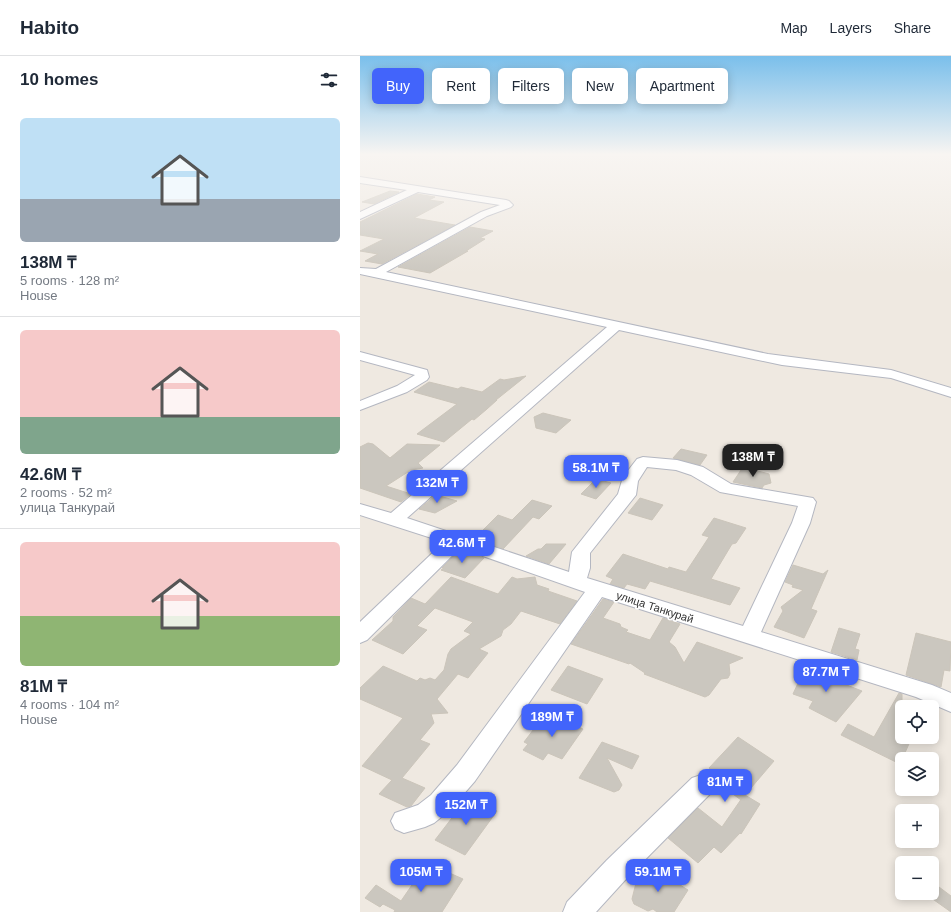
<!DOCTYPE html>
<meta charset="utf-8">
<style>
:root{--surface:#fff;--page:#f2f2f3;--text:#1f2937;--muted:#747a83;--line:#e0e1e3;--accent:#4264fb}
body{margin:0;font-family:Helvetica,sans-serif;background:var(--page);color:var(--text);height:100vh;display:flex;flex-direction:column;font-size:15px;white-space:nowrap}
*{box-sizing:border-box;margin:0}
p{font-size:13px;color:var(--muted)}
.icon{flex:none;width:22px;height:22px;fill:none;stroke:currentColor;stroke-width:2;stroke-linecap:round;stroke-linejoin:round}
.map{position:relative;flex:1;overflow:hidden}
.details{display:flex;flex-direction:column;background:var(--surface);width:360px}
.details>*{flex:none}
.banner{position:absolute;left:12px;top:12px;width:380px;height:36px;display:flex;gap:8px}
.tools{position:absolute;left:535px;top:644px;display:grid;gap:8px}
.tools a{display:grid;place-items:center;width:44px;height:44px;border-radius:6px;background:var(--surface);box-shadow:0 2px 10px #0003;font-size:20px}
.price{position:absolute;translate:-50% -34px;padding:0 9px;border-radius:8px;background:var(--accent);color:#fff;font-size:13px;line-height:26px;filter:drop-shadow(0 1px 2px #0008)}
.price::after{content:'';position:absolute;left:50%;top:24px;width:12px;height:9px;margin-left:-6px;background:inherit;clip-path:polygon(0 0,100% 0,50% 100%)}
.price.selected{background:#222;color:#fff}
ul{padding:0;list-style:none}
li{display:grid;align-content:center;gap:8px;height:212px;padding:0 20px}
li+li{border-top:1px solid var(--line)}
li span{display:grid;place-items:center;height:124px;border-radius:6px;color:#555}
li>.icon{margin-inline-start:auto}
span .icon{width:72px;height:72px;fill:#fffc;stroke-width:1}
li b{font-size:17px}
h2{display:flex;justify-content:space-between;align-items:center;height:48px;padding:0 20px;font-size:17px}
.chip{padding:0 14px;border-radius:6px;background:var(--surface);box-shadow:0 2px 10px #0003;font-size:14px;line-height:36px}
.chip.selected{background:var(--accent);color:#fff}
header{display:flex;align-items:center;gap:24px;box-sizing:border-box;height:56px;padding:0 20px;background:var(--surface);border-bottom:1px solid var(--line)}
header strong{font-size:19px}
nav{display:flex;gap:22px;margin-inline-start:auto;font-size:14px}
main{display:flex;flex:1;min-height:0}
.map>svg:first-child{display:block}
</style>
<header>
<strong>Habito</strong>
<nav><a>Map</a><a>Layers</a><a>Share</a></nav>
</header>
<main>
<section class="details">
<h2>10 homes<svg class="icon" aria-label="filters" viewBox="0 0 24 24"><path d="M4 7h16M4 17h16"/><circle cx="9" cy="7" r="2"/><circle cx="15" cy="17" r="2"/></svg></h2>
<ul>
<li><span style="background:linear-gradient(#bfe0f5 65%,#9aa5b1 0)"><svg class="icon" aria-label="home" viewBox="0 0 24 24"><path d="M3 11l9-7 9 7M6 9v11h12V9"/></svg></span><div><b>138M ₸</b><p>5 rooms · 128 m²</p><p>House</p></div></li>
<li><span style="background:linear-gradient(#f6c9c9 70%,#7fa58c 0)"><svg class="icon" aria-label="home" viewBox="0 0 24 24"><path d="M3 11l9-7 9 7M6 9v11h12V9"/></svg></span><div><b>42.6M ₸</b><p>2 rooms · 52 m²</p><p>улица Танкурай</p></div></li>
<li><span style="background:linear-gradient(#f6c9c9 60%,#8fb573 0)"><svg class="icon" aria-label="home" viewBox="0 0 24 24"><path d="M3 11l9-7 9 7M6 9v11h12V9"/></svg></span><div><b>81M ₸</b><p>4 rooms · 104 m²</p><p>House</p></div></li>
</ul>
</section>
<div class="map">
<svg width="591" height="856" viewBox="0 0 591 856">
<rect width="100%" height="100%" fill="#efe9e1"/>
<!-- building -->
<g fill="#cbc7bf" stroke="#cbc5ba">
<path d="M30 135 39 136 14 148 2 146Z"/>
<path d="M57 138 75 141 69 144 84 146 54 162 95 169 22 208 5 205 18 198 0 195 24 183 0 179V166Z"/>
<path d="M110 171 133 175 120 182 125 183 106 195H108L70 217 38 211Z"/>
<path d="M166 320 136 344H137L127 353 114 364 112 363 84 386 57 378 97 348 54 336 69 326 98 333 101 331 122 336 140 323 144 324Z"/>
<path d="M183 357 211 364 196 377 176 372 174 361Z"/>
<path d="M8 387 13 388 30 402 47 388 80 389 58 407 63 412 51 414 26 430 51 438 41 446 0 432V391Z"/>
<path d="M321 393 347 399 340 409 313 402Z"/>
<path d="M383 411 409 418 411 427 404 429 402 432 373 426Z"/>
<path d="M236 423 251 427 236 443 221 438Z"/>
<path d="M76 439 97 445 75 457 59 453Z"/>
<path d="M280 442 303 449 292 464 268 457Z"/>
<path d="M172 444 192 450 179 463 173 461 143 493 114 483 138 459 152 464Z"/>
<path d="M354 462 386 472 376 487 372 488 351 523 380 532 370 549 290 525 285 533 267 528 264 532 250 528 253 523 246 520 263 498 308 513 309 511 326 516 349 481 342 479Z"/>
<path d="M186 488H206L189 508 166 500 178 493H181Z"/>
<path d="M100 494 124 502 105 522 81 514 84 512H82Z"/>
<path d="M433 509 463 518 468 514 451 553 457 555 444 582 414 571 423 555 421 551 443 534 432 531 433 529 425 526Z"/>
<path d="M91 521 138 538 152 521 157 523 175 521 177 529 189 533 188 535 217 545 200 568 161 555 151 568 143 574 141 580 119 593 128 597 108 622 98 618 77 643 88 657 71 658 74 667 60 684 70 688 42 722 65 732 51 750 47 751 19 738 32 724 2 710 43 662 0 643V632L23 610 57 625 60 622 65 624 70 622 75 624 84 614 88 598 91 593 111 578 104 575 113 566 75 552 57 570 67 574 43 598 12 584 33 565V561L51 542 65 548Z"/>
<path d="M243 543 254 546 243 562 260 568 261 571 268 574 266 576 290 584 303 562 320 568 309 586 315 591 324 607 337 586 383 602 369 608 370 618 368 622 361 623 349 639 345 641 284 618 285 617 270 607 269 608 211 588Z"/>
<path d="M479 572 500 578 495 593 499 594 497 604 471 596Z"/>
<path d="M556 577 591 586 590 615 584 614 581 631 546 619Z"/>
<path d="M208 610 243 623 227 648 191 634Z"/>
<path d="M445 612 464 619 466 614 482 619 484 628 502 635 476 666 449 652 453 645 433 638Z"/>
<path d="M539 637 542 638V681H552L540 708 481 679 488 668 514 681Z"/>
<path d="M186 657 223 673 202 703 188 697 183 704 163 694 168 688 164 686Z"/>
<path d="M378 681 414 705 385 739 400 748 381 778 380 777 361 797 354 791 338 807 308 782 338 752 362 771 382 742 381 744 362 730 367 724 349 712Z"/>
<path d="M242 686 279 700 272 713 247 702 262 729 259 734 254 736 219 722Z"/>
<path d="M108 741 137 755 105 799 75 784Z"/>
<path d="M67 807 103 823 82 856H34L35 854 23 848 20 851 5 842 16 829 41 845Z"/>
<path d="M293 812 328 834 314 856H297L293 853 288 855 274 848 272 843 277 823Z"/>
<path d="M575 828 591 840V856L567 839 568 837H572V832Z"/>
</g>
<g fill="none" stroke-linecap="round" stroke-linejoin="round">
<!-- minor casing -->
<g stroke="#b4b7c1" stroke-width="2">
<g id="minor">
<path d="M0 121 146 144 149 145 153 149 151 151 127 160 26 216 408 298 531 314 591 332V341L531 322 422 309 259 274 47 462 209 516 212 496 258 438 263 421 277 403 283 401 317 404 343 411 371 428 453 442 456 446 450 467 401 576 572 629 591 637V656L556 641 242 541 115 725 89 755 74 767 65 771 44 777 35 773 31 765 35 757 58 749 71 739 97 709 225 536 100 492 7 584 0 587V566L84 486 0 459V448L31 457 247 271 0 218V212L16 213 121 156 140 149 58 136 0 163V156L47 134 0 127ZM287 411 316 414 331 419 360 436 438 450 432 467 383 570 227 522 230 512V497L276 439 278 425Z"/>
<path d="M0 296 67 314 69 321 67 324 47 336 0 354V345L37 330 55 319 0 304Z"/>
<path d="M341 719 350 722 354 730 350 738 267 822 236 856H203L207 846 247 804 332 722Z"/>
</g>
</g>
<!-- minor -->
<use href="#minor" fill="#fff" fill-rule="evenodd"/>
</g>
<!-- sky -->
<linearGradient id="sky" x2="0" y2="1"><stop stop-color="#7abfeb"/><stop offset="0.45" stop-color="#f8f5f2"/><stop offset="1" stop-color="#f8f5f2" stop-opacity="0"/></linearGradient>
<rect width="591" height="218" fill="url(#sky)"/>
<g text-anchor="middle" stroke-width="3.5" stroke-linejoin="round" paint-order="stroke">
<!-- street labels -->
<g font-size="11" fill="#2e2e2e" stroke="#fff">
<text transform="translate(295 551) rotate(18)" y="4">улица Танкурай</text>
</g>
</g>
</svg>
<div class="tools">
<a><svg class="icon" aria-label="locate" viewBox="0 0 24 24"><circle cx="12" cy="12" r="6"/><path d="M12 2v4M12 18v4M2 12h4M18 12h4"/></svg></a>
<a><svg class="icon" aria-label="layers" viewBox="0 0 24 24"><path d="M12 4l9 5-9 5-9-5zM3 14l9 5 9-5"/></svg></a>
<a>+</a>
<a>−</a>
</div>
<b class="price selected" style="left:393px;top:422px">138M ₸</b>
<b class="price" style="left:236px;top:433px">58.1M ₸</b>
<b class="price" style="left:77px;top:448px">132M ₸</b>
<b class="price" style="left:102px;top:508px">42.6M ₸</b>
<b class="price" style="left:466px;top:637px">87.7M ₸</b>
<b class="price" style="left:192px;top:682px">189M ₸</b>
<b class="price" style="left:365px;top:747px">81M ₸</b>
<b class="price" style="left:106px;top:770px">152M ₸</b>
<b class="price" style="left:61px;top:837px">105M ₸</b>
<b class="price" style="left:298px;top:837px">59.1M ₸</b>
<div class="banner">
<a class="chip selected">Buy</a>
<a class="chip">Rent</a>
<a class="chip">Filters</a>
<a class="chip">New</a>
<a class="chip">Apartment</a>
</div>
</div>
</main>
